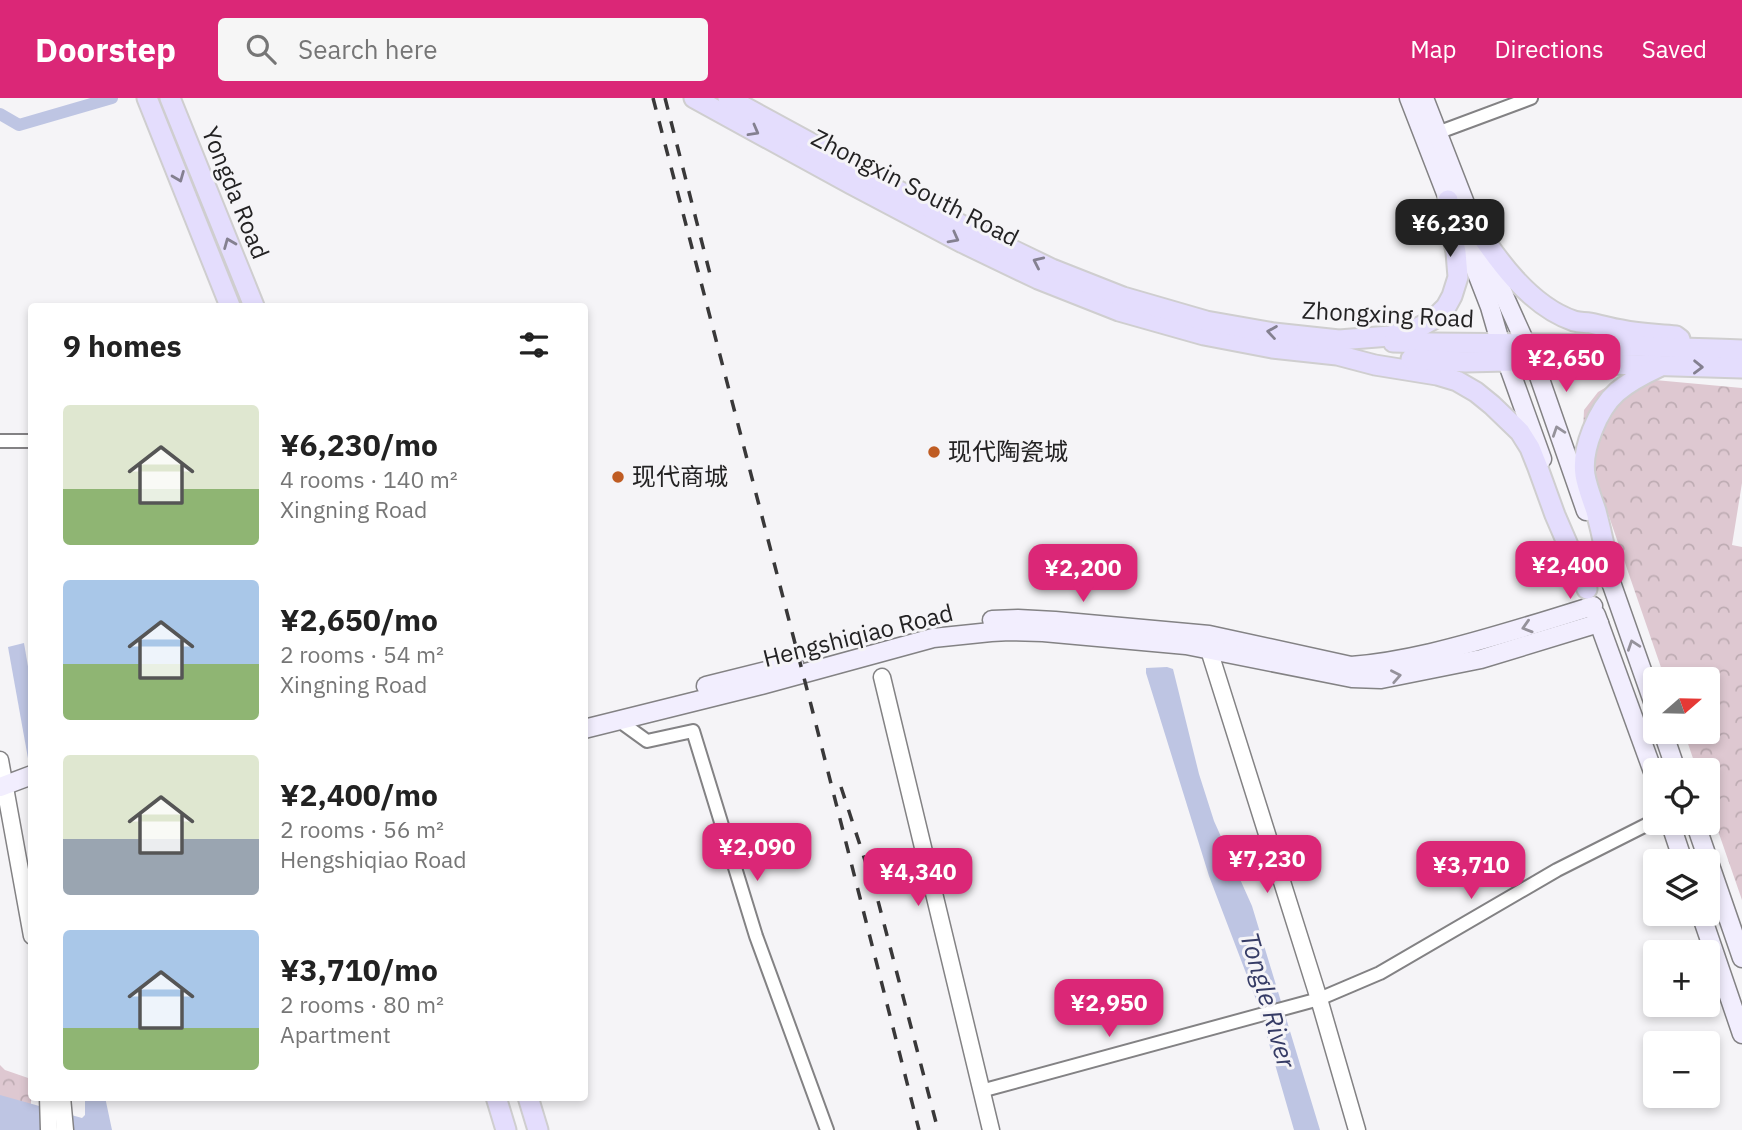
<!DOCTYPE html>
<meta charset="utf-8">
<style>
:root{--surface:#fff;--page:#f6f6f6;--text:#222;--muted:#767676;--accent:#db2777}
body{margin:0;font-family:"IBM Plex Sans","Noto Sans SC",sans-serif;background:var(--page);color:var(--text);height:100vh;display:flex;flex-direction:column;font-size:26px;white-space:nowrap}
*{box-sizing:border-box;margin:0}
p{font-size:23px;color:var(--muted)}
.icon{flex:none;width:38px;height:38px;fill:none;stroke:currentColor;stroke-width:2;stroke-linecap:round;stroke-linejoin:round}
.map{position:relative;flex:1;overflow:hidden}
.sheet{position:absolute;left:28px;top:205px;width:560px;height:798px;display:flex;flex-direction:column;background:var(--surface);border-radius:7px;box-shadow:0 4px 10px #0003}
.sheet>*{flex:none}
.needle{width:46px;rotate:70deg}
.tools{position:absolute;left:1643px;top:569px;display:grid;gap:14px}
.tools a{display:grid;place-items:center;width:77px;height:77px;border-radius:7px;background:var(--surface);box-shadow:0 4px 10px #0003;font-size:35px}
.price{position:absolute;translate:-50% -60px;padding:0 16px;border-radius:14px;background:var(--accent);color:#fff;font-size:23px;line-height:46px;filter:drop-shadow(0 2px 4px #0008)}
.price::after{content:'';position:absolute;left:50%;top:42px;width:21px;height:16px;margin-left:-10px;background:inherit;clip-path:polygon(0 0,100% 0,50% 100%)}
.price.selected{background:#222;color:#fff}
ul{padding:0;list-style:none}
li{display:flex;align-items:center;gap:21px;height:175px;padding:0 35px}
li span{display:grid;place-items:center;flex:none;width:196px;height:140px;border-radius:7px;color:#555}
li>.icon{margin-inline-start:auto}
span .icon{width:84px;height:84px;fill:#fffc;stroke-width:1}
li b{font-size:30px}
h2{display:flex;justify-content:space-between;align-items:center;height:84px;padding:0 35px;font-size:30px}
header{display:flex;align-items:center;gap:42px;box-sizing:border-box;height:98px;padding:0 35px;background:var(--accent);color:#fff}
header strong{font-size:33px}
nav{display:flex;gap:38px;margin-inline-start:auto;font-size:24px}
.search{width:490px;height:63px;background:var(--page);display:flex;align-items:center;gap:18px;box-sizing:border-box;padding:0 24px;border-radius:7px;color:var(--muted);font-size:26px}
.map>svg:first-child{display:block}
</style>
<header>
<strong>Doorstep</strong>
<div class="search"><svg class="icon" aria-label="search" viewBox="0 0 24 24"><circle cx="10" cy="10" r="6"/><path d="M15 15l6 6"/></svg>Search here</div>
<nav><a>Map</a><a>Directions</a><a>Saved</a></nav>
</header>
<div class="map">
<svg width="1742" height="1032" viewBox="0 0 1742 1032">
<defs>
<pattern id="park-crowns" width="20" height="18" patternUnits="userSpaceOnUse" patternTransform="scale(1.75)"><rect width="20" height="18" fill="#dec8d1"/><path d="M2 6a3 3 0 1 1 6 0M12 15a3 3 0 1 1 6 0" fill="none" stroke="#beacb3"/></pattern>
</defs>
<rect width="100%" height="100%" fill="#f5f4f7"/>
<!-- park -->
<g fill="url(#park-crowns)">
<path d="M1644 281 1742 290V385L1732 447 1742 449V802L1708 704V672H1697L1684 634H1708V581H1665L1593 372 1583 334 1584 312 1598 294 1617 283Z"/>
<path d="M0 967 5 972 31 981V1032H0Z"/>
</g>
<!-- water -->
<g fill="#bec5e3">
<path d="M24 545 31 586V677L8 549Z"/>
<path d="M1167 569 1173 571 1199 676 1214 723 1252 808 1320 1032H1294L1257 904 1209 778 1146 575V570Z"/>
<path d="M0 997 82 1020 85 1017V999H105L112 1032H0Z"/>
</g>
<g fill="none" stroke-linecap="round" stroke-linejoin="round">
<!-- canal -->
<path stroke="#bec5e3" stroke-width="12" d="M0 16 19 27 112 0"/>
<!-- minor casing -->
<g stroke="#838284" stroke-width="16">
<g id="minor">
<path d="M1437 35 1531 0"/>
<path d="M0 343H32"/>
<path d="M618 622 647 643 693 633 756 838 827 1032"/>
<path d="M981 993 1319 901 1380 875 1557 772 1656 722"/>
</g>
</g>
<!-- tertiary casing -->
<g stroke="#838284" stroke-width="19">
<g id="tertiary">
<path d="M1209 552 1319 901 1357 1032"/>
<path d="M882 579 991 1032"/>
<path d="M0 662 32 838"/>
<path d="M48 999 49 1032"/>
<path d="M62 999 65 1032"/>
</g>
</g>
<!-- secondary casing -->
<g stroke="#838284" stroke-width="21">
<g id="secondary">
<path d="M1409 0 1490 209 1501 247 1542 361"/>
<path d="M1424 0 1482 149 1534 264 1586 413"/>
<path d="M1606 470 1656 612"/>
<path d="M1596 517 1656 682"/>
<path d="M992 522 1018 521 1055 523 1209 537 1351 568C1379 566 1405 561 1431 555 1486 542 1539 525 1593 508"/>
<path d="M706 588 794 566"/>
<path d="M584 631 761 587 933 540 991 534 1010 533 1043 534 1186 547 1352 580 1381 581 1481 561 1599 525"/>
<path d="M1663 634 1676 672"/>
<path d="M0 689 32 677"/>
<path d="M1670 724 1683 763"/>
<path d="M1695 724 1742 860"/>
<path d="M1701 816 1742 936"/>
</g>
</g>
<!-- primary casing -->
<g stroke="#cfcecf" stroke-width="23">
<g id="primary">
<path d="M147 0 230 208"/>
<path d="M170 0 254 208"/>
<path d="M694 0 851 86 963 145 1038 181 1119 213 1204 237 1272 250 1337 257 1375 267 1437 277 1457 283 1476 294 1492 307 1520 334 1530 350 1538 370 1555 417 1587 491"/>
<path d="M728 0 969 131 1052 171 1123 199 1206 223 1274 235 1339 242 1390 238 1416 231 1434 221 1446 209 1452 198 1458 179 1456 154 1450 128 1448 102"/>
<path d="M1471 122C1496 160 1529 208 1574 223 1580 225 1585 224 1590 225 1601 227 1612 231 1622 232 1640 236 1658 236 1676 238L1680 241"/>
<path d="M1393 244C1447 246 1501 245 1554 246 1617 247 1679 250 1742 252"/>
<path d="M1411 261 1466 264 1507 263 1742 270"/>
<path d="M1610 481C1607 458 1602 436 1596 413 1592 401 1587 389 1585 377 1581 351 1598 311 1617 294 1630 283 1644 276 1659 269"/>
<path d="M496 999 506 1032"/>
<path d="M528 999 538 1032"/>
</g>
</g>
<!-- minor -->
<use href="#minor" stroke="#fff" stroke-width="12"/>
<!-- tertiary -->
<use href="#tertiary" stroke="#fff" stroke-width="16"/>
<!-- secondary -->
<use href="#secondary" stroke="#f2eefe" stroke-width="18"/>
<!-- primary -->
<use href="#primary" stroke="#e4ddfd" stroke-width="19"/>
<!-- rail -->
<g stroke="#393839" stroke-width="3.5" stroke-dasharray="12 12" stroke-linecap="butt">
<path d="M653 0 809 599 919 1032"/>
<path d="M665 0 710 176"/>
<path d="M841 689 877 799 938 1032"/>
</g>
</g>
<!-- one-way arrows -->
<defs><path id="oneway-chevron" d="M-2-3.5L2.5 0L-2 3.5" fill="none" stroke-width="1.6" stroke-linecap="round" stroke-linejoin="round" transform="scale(1.75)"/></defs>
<g stroke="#848090">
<use href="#oneway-chevron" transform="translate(754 33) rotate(29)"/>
<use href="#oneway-chevron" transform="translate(179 79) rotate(68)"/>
<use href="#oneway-chevron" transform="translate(954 140) rotate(28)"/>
<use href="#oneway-chevron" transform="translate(229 145) rotate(-112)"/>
<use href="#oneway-chevron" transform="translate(1038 164) rotate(-155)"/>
<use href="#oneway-chevron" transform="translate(1272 234) rotate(-171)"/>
<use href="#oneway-chevron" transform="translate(1698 269) rotate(1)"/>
</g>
<g stroke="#95929b">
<use href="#oneway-chevron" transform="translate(1558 333) rotate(-109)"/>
<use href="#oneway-chevron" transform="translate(1527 529) rotate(163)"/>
<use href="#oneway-chevron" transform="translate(1633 547) rotate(-109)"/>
<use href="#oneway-chevron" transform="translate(1396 578) rotate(-11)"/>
</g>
<!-- markers -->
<g fill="#bf5c23" stroke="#f5f4f7" stroke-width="2.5">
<circle cx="934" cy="354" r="7"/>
<circle cx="618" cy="379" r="7"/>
</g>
<g text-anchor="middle" stroke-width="6" stroke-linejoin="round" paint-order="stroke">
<!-- street labels -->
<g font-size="24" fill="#232223" stroke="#f5f4f7">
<text transform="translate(915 90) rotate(27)" y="8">Zhongxin South Road</text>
<text transform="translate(235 95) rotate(68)" y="8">Yongda Road</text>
<text transform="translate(1388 217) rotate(3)" y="8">Zhongxing Road</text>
<text transform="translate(858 538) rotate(-14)" y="8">Hengshiqiao Road</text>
</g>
<!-- poi labels -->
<g font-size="24" fill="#232223" stroke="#f5f4f7" text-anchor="start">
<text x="948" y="362">现代陶瓷城</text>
<text x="632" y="387">现代商城</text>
</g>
<!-- water labels -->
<g font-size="26" font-style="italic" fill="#363c66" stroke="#f5f4f7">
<text transform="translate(1268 902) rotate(74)" y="9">Tongle River</text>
</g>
</g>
</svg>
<div class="tools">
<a><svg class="needle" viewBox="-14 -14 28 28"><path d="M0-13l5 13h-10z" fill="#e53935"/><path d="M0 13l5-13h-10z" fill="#767676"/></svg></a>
<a><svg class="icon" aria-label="locate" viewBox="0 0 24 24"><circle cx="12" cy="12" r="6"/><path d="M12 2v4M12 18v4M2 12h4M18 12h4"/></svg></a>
<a><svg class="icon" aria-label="layers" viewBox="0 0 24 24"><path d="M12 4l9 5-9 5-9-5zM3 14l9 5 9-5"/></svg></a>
<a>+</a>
<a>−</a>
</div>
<b class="price selected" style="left:1450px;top:161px">¥6,230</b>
<b class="price" style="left:1566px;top:296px">¥2,650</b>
<b class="price" style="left:1570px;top:503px">¥2,400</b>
<b class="price" style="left:1083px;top:506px">¥2,200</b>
<b class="price" style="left:757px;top:785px">¥2,090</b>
<b class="price" style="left:1267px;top:797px">¥7,230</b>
<b class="price" style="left:1471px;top:803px">¥3,710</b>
<b class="price" style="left:918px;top:810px">¥4,340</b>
<b class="price" style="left:1109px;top:941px">¥2,950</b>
<section class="sheet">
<h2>9 homes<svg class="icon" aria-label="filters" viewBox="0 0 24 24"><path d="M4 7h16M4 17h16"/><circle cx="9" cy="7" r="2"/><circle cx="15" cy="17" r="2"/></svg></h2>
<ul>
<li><span style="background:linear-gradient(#dfe7d0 60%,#8fb573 0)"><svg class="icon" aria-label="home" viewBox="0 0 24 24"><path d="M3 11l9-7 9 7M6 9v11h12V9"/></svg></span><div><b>¥6,230/mo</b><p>4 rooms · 140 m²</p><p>Xingning Road</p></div></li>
<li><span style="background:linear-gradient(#a9c7e8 60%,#8fb573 0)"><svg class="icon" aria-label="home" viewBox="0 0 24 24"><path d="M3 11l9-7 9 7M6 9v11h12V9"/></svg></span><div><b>¥2,650/mo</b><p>2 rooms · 54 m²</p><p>Xingning Road</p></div></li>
<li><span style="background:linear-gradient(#dfe7d0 60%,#9aa5b1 0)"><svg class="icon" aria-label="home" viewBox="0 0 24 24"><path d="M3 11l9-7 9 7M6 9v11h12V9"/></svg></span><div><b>¥2,400/mo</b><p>2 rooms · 56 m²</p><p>Hengshiqiao Road</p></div></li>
<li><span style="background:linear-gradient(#a9c7e8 70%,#8fb573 0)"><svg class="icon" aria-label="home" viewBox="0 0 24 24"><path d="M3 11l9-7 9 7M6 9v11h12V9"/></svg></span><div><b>¥3,710/mo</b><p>2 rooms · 80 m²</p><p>Apartment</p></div></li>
</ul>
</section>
</div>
